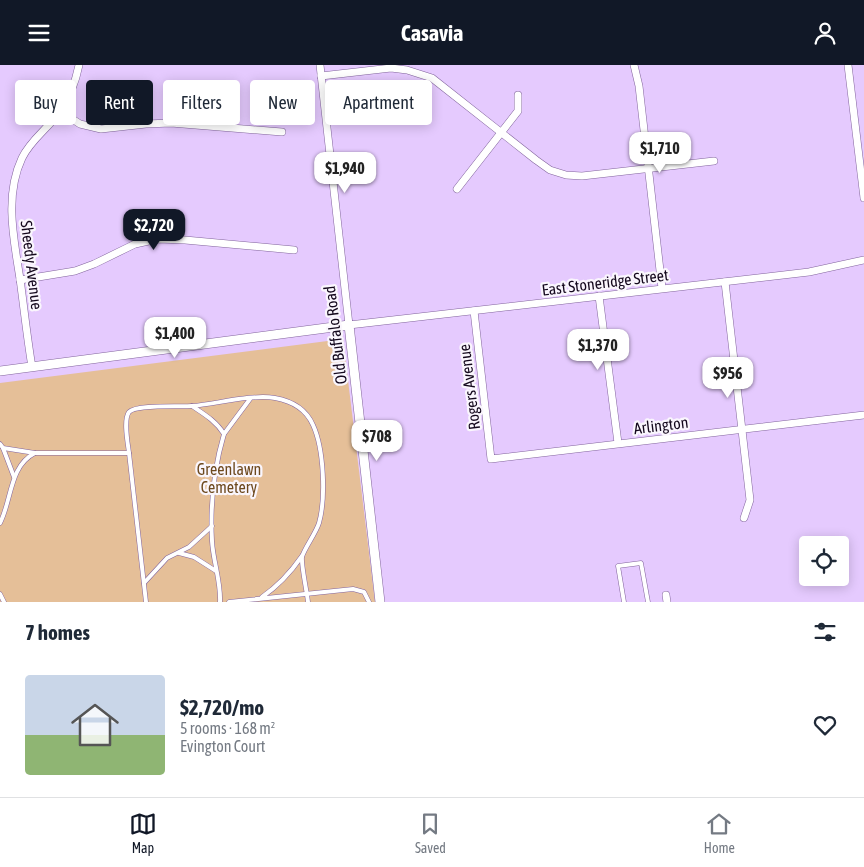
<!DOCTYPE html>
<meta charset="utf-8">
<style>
:root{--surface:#fff;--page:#f2f2f3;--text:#1f2937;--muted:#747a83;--line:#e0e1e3;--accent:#111827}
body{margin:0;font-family:"Asap Condensed",sans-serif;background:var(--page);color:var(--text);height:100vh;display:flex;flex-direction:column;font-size:19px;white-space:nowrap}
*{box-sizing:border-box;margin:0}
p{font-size:16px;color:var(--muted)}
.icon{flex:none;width:28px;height:28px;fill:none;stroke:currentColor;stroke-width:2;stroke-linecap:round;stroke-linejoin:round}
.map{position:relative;height:537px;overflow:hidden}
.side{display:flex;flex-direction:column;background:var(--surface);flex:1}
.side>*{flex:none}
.banner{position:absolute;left:15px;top:15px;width:500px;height:45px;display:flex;gap:10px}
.fabs{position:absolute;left:799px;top:471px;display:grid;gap:10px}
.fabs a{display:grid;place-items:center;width:50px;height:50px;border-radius:5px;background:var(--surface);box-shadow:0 2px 12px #0003;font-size:25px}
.price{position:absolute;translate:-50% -42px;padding:0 11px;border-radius:10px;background:#fff;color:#222;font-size:16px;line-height:32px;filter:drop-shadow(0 1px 2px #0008)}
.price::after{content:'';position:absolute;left:50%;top:30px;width:15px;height:11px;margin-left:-8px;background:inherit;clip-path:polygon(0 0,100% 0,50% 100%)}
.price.active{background:var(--accent);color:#fff}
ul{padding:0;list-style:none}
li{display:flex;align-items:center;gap:15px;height:125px;padding:0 25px}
li span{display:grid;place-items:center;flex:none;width:140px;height:100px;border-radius:5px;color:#555}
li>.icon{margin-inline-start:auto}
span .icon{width:60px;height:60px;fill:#fffc;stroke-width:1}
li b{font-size:21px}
h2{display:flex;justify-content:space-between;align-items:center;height:60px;padding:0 25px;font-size:21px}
.tag{padding:0 18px;border-radius:5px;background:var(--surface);box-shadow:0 2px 12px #0003;font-size:18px;line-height:45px}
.tag.active{background:var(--accent);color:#fff}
header{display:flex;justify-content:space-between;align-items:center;height:65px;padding:0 25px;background:var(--accent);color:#fff;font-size:22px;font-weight:700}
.tab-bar{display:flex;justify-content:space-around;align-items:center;height:70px;border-top:1px solid var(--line);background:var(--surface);font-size:14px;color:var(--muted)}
.tab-bar a{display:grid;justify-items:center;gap:2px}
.tab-bar .active{color:var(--accent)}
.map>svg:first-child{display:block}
</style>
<header><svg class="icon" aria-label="menu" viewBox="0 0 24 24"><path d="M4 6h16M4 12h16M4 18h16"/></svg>Casavia<svg class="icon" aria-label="person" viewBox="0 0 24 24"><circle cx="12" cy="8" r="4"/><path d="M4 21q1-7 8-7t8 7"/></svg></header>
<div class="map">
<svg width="864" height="537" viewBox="0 0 864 537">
<rect width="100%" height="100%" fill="#e5cafe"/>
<!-- green -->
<path fill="#e5bf98" d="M343 274 375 537H0V318Z"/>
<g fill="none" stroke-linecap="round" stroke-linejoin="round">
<!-- service casing -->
<g stroke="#82649d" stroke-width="5">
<g id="service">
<path d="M192 341C204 349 216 356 224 369 214 403 210 440 212 476 213 496 221 516 220 537"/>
<path d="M224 369 250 334"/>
<path d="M0 379 3 383 35 388"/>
<path d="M3 383 14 412"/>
<path d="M129 388C128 379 123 355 129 347 136 339 180 342 192 341 216 339 252 329 275 333 292 336 306 344 313 360 324 384 326 433 319 458 316 468 304 484 302 492 301 500 307 527 308 537"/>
<path d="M0 458C12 435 9 401 35 388H129L146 537"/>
<path d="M179 488 194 492 216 506"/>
<path d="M144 518 167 493 189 482 212 461"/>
<path d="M0 529 4 537"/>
<path d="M262 532C278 521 291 507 302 491"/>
<path d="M229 537 353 524 364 527 369 537"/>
<path d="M624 537 618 501 641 498 648 537"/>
</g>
</g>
<!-- minor casing -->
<g stroke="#82649d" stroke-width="8">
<g id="minor">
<path d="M320 0 349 260 809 207 864 195"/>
<path d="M634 0 639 21 662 223"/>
<path d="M848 0 864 133"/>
<path d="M321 11 391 3 407 5 432 13 536 95 550 105 566 110 582 111 714 96"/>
<path d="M60 46 80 59 101 64 146 59 171 58 282 67"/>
<path d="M457 124 518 46V30"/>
<path d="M20 215 75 206 94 199 135 179 158 174 185 175 294 185"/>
<path d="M725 217 750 435 744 453"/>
<path d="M599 231 618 378"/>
<path d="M474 246 491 394 864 350"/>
<path d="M32 302C27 272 24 243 20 214 14 175 4 131 22 93 31 74 49 63 60 46 69 33 76 15 79 0"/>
<path d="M666 530 667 537"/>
</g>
</g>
<!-- tertiary casing -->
<g stroke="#82649d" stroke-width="10">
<path id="tertiary" d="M0 306 349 260 380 537"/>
</g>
<!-- service -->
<use href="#service" stroke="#fff" stroke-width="4"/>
<!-- minor -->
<use href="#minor" stroke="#fff" stroke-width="7"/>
<!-- tertiary -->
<use href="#tertiary" stroke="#fff" stroke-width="9"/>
</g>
<g text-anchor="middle" stroke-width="4.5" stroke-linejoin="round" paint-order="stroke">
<!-- street labels -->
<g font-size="16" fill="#14081d" stroke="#faf6fd">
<text transform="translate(32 200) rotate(83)" y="6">Sheedy Avenue</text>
<text transform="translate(605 217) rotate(-7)" y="6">East Stoneridge Street</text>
<text transform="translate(335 270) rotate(-97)" y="6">Old Buffalo Road</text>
<text transform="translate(469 322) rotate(-97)" y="6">Rogers Avenue</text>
<text transform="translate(661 360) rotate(-7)" y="6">Arlington</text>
</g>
<!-- park labels -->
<g font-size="16" fill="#6d491e" stroke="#faf6fd">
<text x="229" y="410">Greenlawn<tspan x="229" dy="18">Cemetery</tspan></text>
</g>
</g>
</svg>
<div class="fabs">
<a><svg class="icon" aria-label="locate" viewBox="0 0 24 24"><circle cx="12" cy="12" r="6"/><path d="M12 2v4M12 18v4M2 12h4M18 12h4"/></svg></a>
</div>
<b class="price" style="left:660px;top:109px">$1,710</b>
<b class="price" style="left:345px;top:129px">$1,940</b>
<b class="price active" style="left:154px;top:186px">$2,720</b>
<b class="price" style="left:175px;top:294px">$1,400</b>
<b class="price" style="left:598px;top:306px">$1,370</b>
<b class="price" style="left:728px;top:334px">$956</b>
<b class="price" style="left:377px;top:397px">$708</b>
<div class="banner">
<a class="tag">Buy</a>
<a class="tag active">Rent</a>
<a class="tag">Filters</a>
<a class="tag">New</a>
<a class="tag">Apartment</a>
</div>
</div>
<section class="side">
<h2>7 homes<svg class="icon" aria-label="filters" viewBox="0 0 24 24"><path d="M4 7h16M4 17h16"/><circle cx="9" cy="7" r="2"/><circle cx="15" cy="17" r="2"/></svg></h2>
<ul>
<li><span style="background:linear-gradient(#c9d6e8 60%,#8fb573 0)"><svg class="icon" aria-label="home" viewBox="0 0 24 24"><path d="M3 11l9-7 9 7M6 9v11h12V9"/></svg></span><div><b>$2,720/mo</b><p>5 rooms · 168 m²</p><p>Evington Court</p></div><svg class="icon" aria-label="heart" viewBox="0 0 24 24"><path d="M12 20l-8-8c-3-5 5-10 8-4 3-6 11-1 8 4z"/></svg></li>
</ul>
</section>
<nav class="tab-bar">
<a class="active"><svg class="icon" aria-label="map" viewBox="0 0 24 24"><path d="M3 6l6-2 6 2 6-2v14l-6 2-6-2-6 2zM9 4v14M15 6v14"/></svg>Map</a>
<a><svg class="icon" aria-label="saved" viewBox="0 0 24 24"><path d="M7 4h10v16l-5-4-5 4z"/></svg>Saved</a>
<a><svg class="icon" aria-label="home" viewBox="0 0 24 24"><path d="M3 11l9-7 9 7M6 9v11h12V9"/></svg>Home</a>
</nav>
